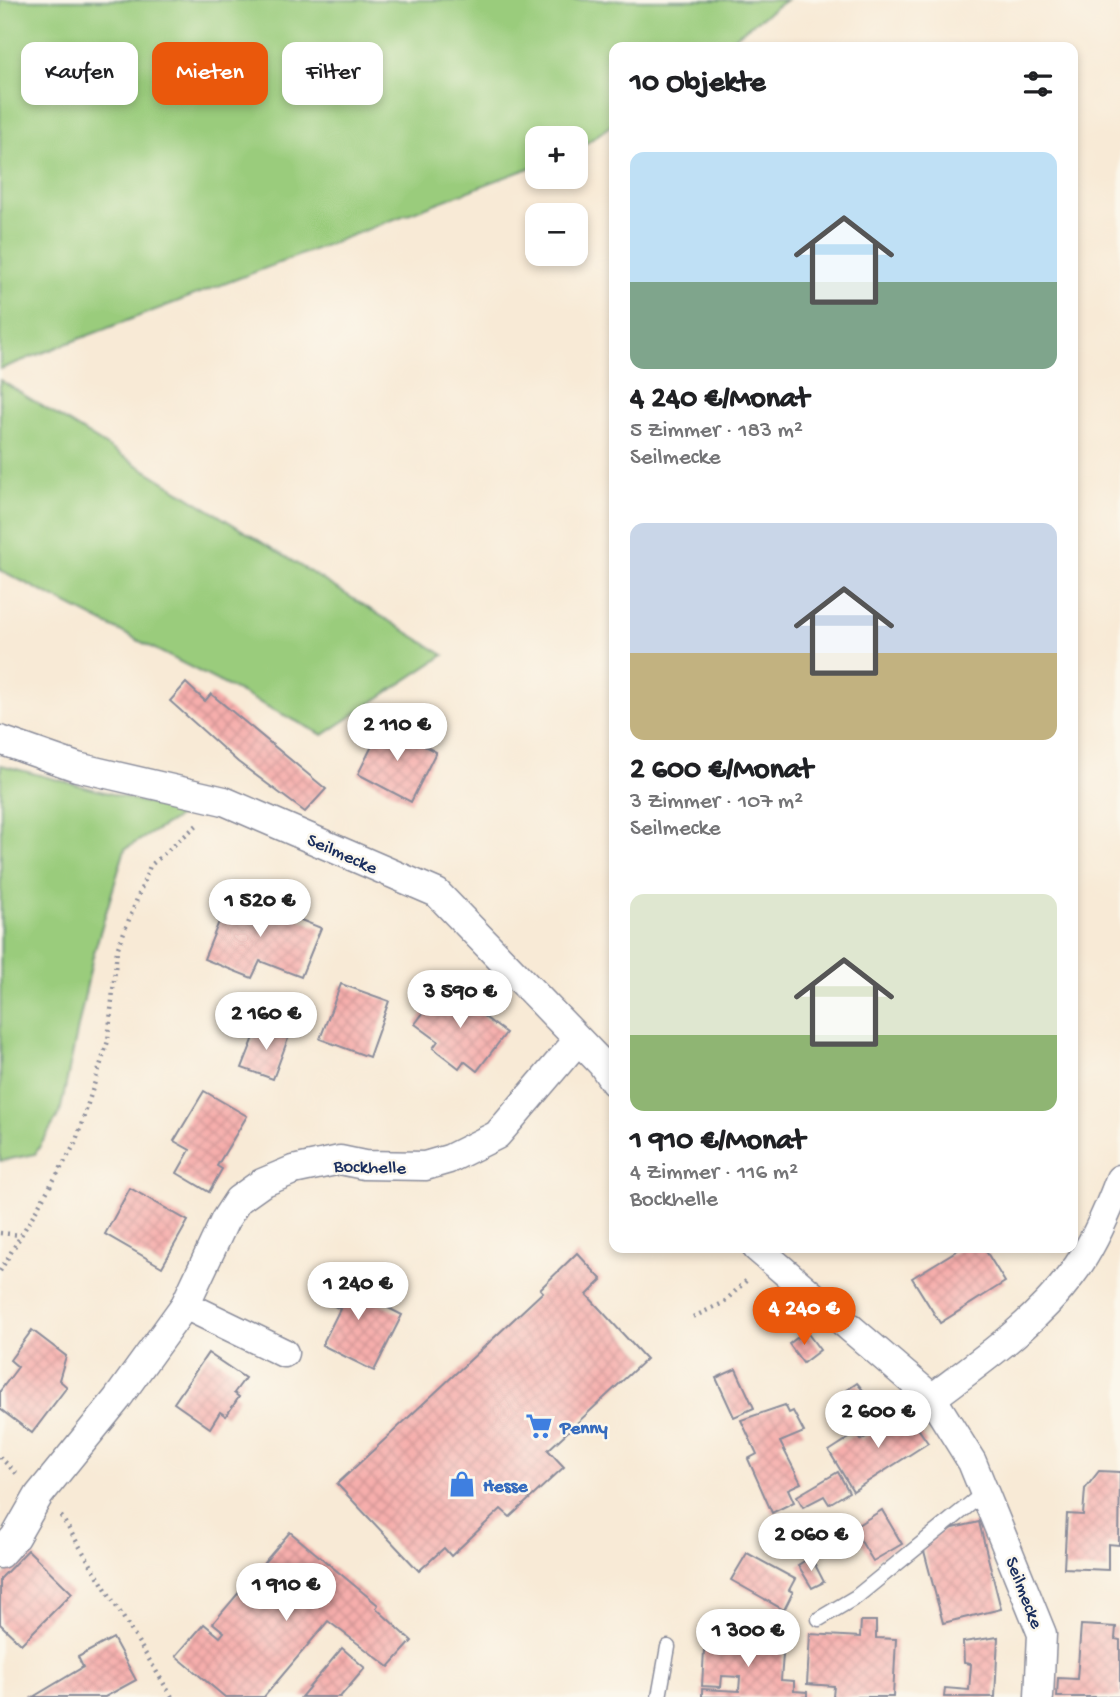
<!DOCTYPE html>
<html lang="de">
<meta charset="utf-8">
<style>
:root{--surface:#fff;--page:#f2f2f2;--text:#202124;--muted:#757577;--accent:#ea580c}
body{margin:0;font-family:"Gochi Hand",sans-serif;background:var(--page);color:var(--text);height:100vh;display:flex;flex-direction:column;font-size:26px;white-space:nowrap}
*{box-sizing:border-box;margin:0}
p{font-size:23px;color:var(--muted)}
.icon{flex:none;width:38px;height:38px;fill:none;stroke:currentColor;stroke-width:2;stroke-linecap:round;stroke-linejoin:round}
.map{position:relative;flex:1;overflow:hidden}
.drawer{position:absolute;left:609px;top:42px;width:469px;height:1211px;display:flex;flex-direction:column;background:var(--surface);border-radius:14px;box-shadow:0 4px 10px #0003}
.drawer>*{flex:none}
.banner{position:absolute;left:21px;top:42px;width:483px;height:63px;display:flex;gap:14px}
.controls{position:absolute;left:525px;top:126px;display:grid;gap:14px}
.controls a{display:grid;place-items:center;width:63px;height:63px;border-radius:14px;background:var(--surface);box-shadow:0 4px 10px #0003;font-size:35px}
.price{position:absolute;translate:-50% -60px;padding:0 16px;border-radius:24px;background:#fff;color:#222;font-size:23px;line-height:46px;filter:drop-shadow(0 2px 4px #0008)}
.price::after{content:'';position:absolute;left:50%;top:42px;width:21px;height:16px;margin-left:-10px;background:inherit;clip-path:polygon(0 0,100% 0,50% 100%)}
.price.on{background:var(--accent);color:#fff}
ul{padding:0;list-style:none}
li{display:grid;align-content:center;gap:14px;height:371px;padding:0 21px}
li span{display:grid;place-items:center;height:217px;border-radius:14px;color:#555}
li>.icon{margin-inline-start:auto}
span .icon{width:126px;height:126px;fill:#fffc;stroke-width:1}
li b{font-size:30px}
h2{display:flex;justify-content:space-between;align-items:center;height:84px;padding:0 21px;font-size:30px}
.pill{padding:0 24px;border-radius:14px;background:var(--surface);box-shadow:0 4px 10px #0003;font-size:24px;line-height:63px}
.pill.on{background:var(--accent);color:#fff}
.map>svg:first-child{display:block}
</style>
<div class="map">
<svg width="1120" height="1697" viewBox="0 0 1120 1697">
<defs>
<pattern id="building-cross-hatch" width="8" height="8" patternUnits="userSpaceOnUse" patternTransform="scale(1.75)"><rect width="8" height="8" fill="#f6aeac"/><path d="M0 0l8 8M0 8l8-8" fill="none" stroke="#d29696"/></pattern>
</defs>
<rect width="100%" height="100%" fill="#fbf7ec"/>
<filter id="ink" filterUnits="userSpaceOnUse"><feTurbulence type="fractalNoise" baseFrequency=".0143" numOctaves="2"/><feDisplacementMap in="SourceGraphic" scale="14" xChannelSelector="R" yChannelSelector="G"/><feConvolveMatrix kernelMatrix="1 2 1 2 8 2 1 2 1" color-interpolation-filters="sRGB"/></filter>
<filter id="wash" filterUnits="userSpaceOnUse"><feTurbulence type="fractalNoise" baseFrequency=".00686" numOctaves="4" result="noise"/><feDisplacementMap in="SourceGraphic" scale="28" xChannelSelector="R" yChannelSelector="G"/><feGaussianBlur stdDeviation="1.57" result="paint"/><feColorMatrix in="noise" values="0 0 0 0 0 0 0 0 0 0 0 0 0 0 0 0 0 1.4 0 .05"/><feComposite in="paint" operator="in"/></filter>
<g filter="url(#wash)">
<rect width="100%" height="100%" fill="#f8ead6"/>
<!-- grass -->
<g fill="#9acc7c" stroke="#5a7e6d" stroke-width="2">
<path d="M0 0H786L720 47H614V123L577 150 576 138H537V165L0 369Z"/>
<path d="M0 380 444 655 323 735 0 570Z"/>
<path d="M1 765 185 813 125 849 93 956 60 1113 35 1154 0 1161Z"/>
</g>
<g id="blocks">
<!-- building -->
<g fill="url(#building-cross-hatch)">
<path d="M186 683 205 701 211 694 326 789 305 812 238 762 170 701Z"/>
<path d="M383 724 436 752 411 802 358 774Z"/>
<path d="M231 892 321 928 301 977 260 961 252 978 204 959Z"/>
<path d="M341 984 389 1001 369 1057 320 1039Z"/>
<path d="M443 986 506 1033 477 1071 464 1061 459 1068 433 1048 438 1041 415 1024Z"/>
<path d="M259 1025 289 1036 273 1079 242 1068Z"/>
<path d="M204 1091 247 1116 217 1166 222 1169 209 1192 177 1173 190 1150 174 1141Z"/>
<path d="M130 1188 188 1221 162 1267 105 1234Z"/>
<path d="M961 1248H984L1005 1282 940 1323 912 1278Z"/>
<path d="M577 1253 602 1280 587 1295 646 1359 548 1450 564 1467 510 1517 501 1509 451 1556 444 1548 419 1571 337 1484 543 1292 540 1289Z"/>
<path d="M334 1272 376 1293 373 1300 402 1315 374 1371 322 1345 340 1309 321 1299Z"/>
<path d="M32 1330 66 1356 59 1380 67 1387 32 1433 0 1409V1391L18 1367 10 1360Z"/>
<path d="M806 1331 820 1350 803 1363 789 1344Z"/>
<path d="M208 1353 245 1378 234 1393 239 1397 226 1416 220 1412 210 1428 174 1403Z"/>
<path d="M736 1369 754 1408 734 1417 716 1378Z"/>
<path d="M857 1383 871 1400 855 1411 843 1393Z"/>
<path d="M785 1405 789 1413 793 1411 804 1432 780 1442 801 1483 788 1489 794 1502 772 1513 748 1459 757 1454 741 1420Z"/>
<path d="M906 1411 928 1443 853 1491 829 1451 857 1433 861 1440Z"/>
<path d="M1099 1471 1120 1472 1119 1545 1108 1544V1570L1064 1568 1067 1514 1083 1515 1085 1489Z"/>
<path d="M838 1472 849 1492 829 1504 824 1496 803 1507 797 1496Z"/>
<path d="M882 1510 902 1544 873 1561 853 1528Z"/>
<path d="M979 1522 1001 1609 943 1623 923 1547 941 1531Z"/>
<path d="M290 1532 378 1605 376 1608 412 1641 389 1667 328 1621 264 1697H225L176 1656 204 1624 220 1637 224 1632 213 1623Z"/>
<path d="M28 1550 72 1593 21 1644 0 1624V1579Z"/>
<path d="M747 1553 795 1579 789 1590 793 1592 784 1610 731 1580Z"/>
<path d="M811 1557 824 1582 812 1588 798 1565Z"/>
<path d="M861 1621H876V1638L896 1639 893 1697H833L834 1686 807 1684 810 1634 860 1637Z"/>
<path d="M1081 1625 1116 1627 1115 1639 1120 1640V1697H1057L1058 1678 1077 1679Z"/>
<path d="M724 1633 762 1636V1642H784L781 1680 794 1681V1691L807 1692V1697H702V1689L739 1691 740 1677 722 1676 721 1687 702 1686 704 1650 723 1652Z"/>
<path d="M998 1637 995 1697H944L945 1688 969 1690 971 1664 964 1663 963 1642Z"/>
<path d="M113 1638 136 1680 105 1697H33L83 1667 78 1657Z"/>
<path d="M342 1648 365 1668 340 1697H301Z"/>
</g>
</g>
</g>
<g filter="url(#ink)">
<use href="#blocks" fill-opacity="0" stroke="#8a8c9a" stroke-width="2"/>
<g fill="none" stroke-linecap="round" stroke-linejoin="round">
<!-- service casing -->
<g stroke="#8a8c9a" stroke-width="17">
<g id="service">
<path d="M819 1619 856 1597 985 1492"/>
<path d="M659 1697 668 1647"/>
</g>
</g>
<!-- minor casing -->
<g stroke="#8a8c9a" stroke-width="31">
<g id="minor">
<path d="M0 740 77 767 224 801 437 893 602 1064 614 1082"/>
<path d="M757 1248 932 1398 972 1462 1042 1634 1039 1697"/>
<path d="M185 1305 284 1353"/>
<path d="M932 1398C981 1361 1035 1324 1072 1274 1093 1247 1108 1211 1120 1179"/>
<path d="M0 1554 15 1537 39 1495 117 1399 185 1305 225 1220 238 1200 262 1183 293 1170 340 1160 364 1165 425 1166 449 1159 497 1135 578 1040"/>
</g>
</g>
<!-- path -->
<g stroke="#8a8c9a" stroke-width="4.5" stroke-dasharray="2 5" stroke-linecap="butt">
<path d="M0 1233 21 1235"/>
<path d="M0 1271 75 1144 108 1041 117 950 150 866 197 825"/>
<path d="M693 1317 723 1303 749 1278"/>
<path d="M0 1457 19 1476"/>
<path d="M61 1516 172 1697"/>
</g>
<!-- service -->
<use href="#service" stroke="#fff" stroke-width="14"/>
<!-- minor -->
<use href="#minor" stroke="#fff" stroke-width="28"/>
</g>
</g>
<!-- icons -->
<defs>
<g id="supermarket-bare" transform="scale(2.1)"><path d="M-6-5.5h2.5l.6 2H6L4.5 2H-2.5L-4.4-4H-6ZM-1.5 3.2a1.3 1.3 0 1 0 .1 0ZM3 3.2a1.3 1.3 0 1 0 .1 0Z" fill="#3f7fe0" stroke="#fbf7ec" stroke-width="2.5" paint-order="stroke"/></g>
<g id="shop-bare" transform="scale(2.1)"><path d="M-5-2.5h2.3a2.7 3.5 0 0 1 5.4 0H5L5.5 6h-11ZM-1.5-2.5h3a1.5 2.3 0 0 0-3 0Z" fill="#3f7fe0" stroke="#fbf7ec" stroke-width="2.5" paint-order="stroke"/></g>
</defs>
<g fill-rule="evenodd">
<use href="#supermarket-bare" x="539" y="1426"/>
<use href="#shop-bare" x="462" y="1484"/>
</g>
<g text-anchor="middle" stroke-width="5" stroke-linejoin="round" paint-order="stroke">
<!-- street labels -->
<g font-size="19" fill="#1b2f5e" stroke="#fbf7ec">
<text transform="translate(343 852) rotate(24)" y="7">Seilmecke</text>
<text transform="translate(370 1165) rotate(2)" y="7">Bockhelle</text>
<text transform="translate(1026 1592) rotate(69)" y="7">Seilmecke</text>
</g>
<!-- shop labels -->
<g font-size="19" font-weight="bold" fill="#366cbe" stroke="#fbf7ec" text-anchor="start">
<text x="560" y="1433">Penny</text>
<text x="483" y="1491">Hesse</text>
</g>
</g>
</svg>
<div class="controls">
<a>+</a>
<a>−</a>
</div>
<b class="price" style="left:397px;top:763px">2 110 €</b>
<b class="price" style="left:260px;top:939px">1 520 €</b>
<b class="price" style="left:460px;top:1030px">3 590 €</b>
<b class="price" style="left:266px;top:1052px">2 160 €</b>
<b class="price" style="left:358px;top:1322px">1 240 €</b>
<b class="price on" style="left:804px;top:1347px">4 240 €</b>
<b class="price" style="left:878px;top:1450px">2 600 €</b>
<b class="price" style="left:811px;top:1573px">2 060 €</b>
<b class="price" style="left:286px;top:1623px">1 910 €</b>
<b class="price" style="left:748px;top:1669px">1 300 €</b>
<div class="banner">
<a class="pill">Kaufen</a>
<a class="pill on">Mieten</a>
<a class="pill">Filter</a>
</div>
<section class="drawer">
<h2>10 Objekte<svg class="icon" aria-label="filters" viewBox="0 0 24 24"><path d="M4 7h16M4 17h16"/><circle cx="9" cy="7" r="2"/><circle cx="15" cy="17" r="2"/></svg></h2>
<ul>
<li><span style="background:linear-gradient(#bfe0f5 60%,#7fa58c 0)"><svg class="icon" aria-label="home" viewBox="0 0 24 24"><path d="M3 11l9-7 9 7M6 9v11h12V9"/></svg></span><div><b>4 240 €/Monat</b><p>5 Zimmer · 183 m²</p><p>Seilmecke</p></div></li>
<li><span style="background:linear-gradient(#c9d6e8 60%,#c2b280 0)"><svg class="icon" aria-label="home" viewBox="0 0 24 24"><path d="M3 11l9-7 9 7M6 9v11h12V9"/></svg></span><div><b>2 600 €/Monat</b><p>3 Zimmer · 107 m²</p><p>Seilmecke</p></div></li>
<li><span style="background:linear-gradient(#dfe7d0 65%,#8fb573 0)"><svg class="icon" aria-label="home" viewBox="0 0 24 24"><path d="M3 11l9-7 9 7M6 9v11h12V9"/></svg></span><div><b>1 910 €/Monat</b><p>4 Zimmer · 116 m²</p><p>Bockhelle</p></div></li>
</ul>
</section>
</div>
